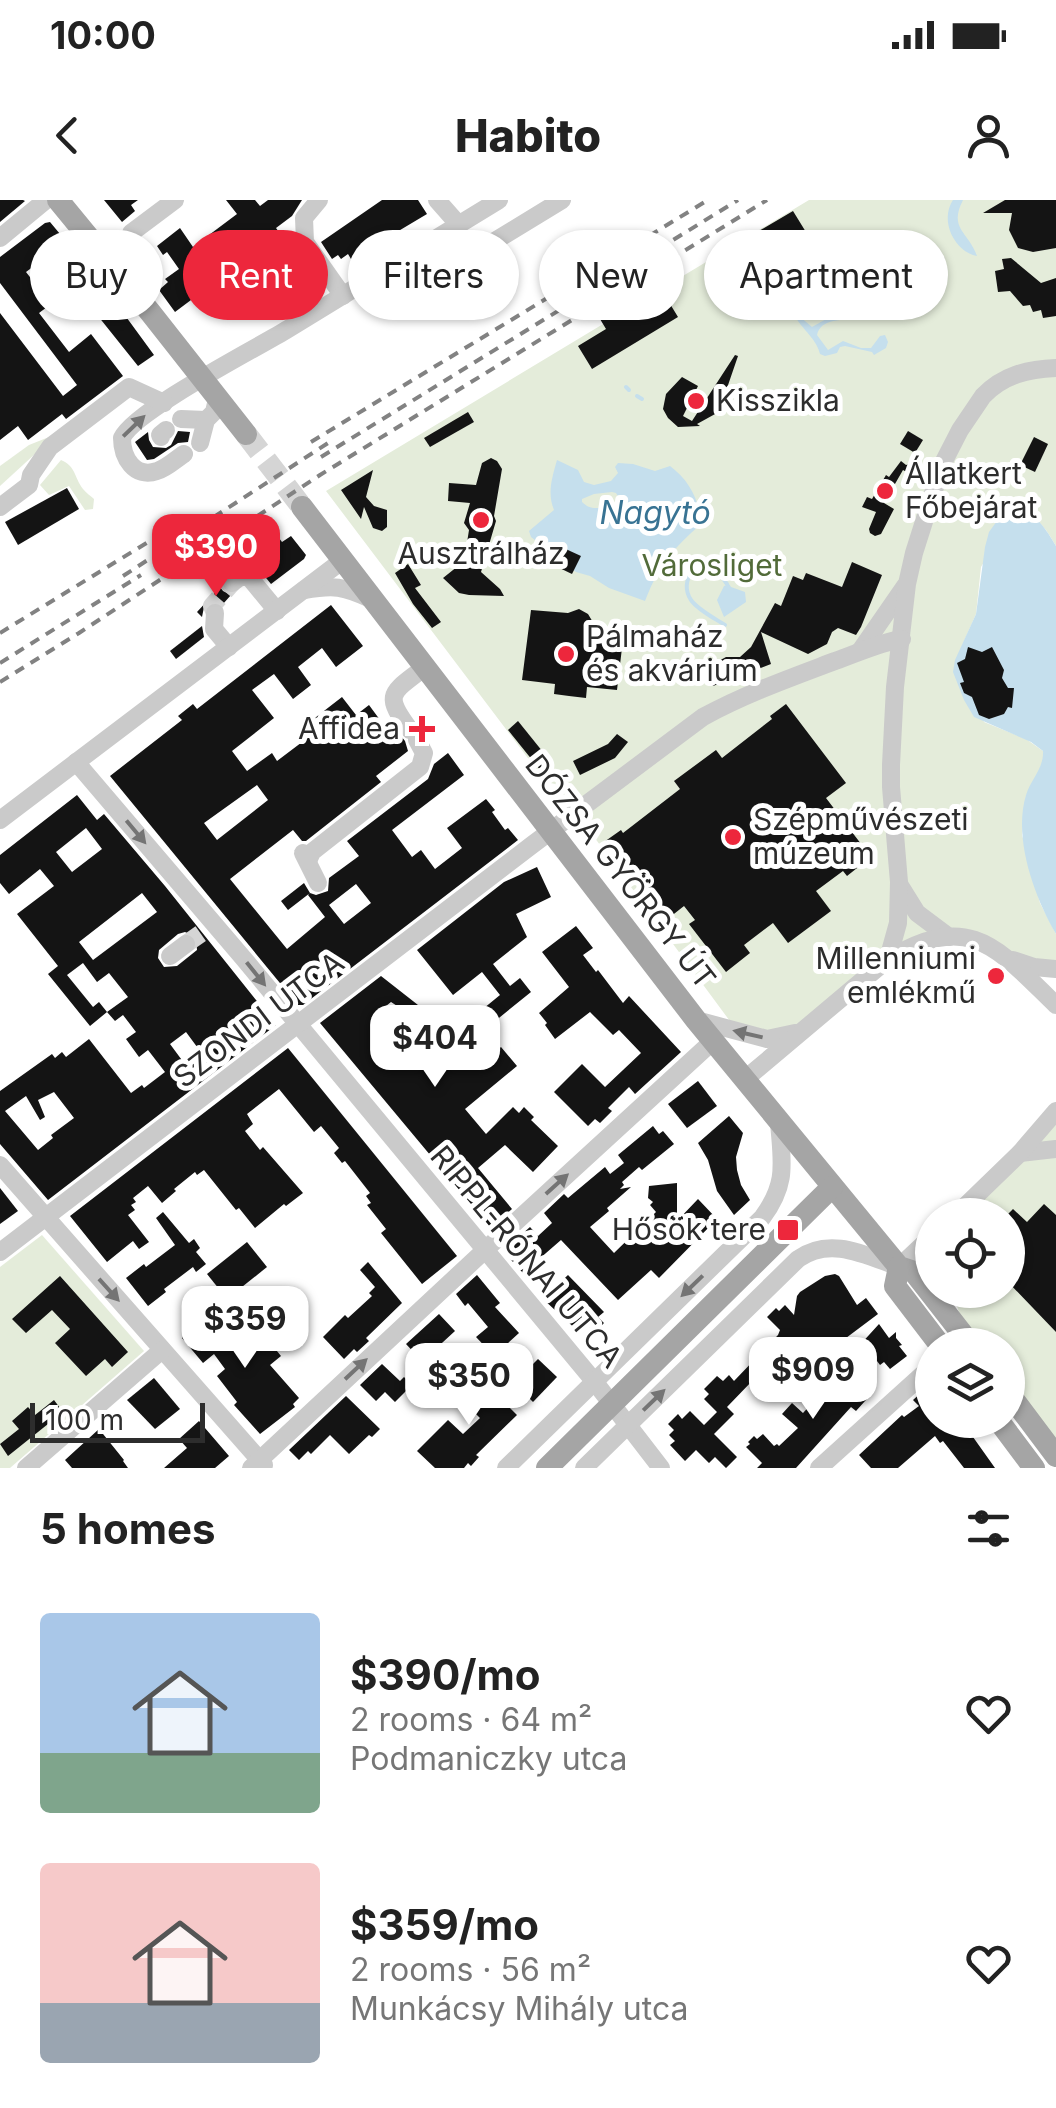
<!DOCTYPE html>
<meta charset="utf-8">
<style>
:root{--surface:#fff;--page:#f6f6f6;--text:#222;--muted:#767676;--accent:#ed273c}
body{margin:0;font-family:Inter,sans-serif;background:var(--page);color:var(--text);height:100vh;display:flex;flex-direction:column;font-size:38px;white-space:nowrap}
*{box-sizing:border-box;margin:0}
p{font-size:32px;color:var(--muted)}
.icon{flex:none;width:55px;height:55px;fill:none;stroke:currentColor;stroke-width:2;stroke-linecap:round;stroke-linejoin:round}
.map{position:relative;height:1268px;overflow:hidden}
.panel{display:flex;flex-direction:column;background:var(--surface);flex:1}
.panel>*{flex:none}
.top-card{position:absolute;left:30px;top:30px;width:998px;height:90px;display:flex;gap:20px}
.tools{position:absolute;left:915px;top:998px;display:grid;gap:20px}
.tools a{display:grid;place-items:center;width:110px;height:110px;border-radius:50%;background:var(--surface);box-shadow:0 2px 8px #0004;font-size:50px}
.scale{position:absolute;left:30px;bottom:25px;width:175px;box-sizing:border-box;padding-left:10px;border:5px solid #2d2d2d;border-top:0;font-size:28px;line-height:35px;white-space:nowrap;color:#2d2d2d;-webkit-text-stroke:8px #fff;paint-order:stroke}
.price{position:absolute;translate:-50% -85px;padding:0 22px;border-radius:20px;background:#fff;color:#222;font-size:32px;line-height:65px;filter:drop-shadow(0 2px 5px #0008)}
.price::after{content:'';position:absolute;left:50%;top:60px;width:30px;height:22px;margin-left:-15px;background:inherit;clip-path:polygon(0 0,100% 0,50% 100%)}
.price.on{background:var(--accent);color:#fff}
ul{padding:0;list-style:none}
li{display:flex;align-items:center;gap:30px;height:250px;padding:0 40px}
li span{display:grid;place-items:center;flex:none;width:280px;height:200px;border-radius:10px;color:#555}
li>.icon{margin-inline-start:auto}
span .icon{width:120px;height:120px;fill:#fffc;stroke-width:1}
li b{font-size:42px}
h2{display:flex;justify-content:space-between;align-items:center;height:120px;padding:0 40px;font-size:42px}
.chip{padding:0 35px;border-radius:45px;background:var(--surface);box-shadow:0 2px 8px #0004;font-size:35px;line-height:90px}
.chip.on{background:var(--accent);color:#fff}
.status{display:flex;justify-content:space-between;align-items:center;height:70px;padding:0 50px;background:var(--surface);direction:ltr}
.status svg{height:28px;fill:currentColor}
header{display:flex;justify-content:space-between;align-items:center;height:130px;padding:0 40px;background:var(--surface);font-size:45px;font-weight:800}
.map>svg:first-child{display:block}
</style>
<div class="status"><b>10:00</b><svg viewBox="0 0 49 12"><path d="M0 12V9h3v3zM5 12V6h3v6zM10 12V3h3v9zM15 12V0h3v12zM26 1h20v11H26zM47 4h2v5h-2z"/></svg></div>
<header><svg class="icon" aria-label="back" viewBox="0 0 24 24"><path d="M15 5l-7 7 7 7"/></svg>Habito<svg class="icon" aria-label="person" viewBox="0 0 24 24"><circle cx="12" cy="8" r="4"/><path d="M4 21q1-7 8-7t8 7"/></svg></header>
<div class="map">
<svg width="1056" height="1268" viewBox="0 0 1056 1268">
<rect width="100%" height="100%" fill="#fff"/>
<!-- green -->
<g fill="#e4ecda">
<path d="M809 0H1056V346C1046 328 1036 315 1016 308L981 367 976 414 961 448 984 522 1026 539 1043 551 1044 561 1026 596 1022 635 1040 703 1056 734V769L991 746 919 743 800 832H770L735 828 555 584 546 582 326 291Z"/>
<path d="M49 237 48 242 0 286V266L29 245Z"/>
<path d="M61 260C76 266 74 277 83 289 86 293 91 296 94 299L93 309 85 310 69 286 49 295 40 285Z"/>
<path d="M1056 911V1244L1008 1180V1145H981L961 1119 952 1090H1008V1015H959Z"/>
<path d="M42 1035 144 1151 10 1268H0V1067Z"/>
</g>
<!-- water -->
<g fill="#c5dfed" fill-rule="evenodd">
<path d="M953 0H963C948 29 969 32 977 56 955 52 939 21 953 0Z"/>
<path d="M821 78 853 88 861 103 856 118C841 121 821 118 817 135L828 150 843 141 861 148H871L880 136 885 135 888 142 886 148 874 155 872 152 845 146 840 147 837 153 825 156 820 154C815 128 771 115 808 87 812 83 817 82 821 78ZM826 83 836 84 853 93 855 102 849 115 828 118 812 127 799 116 800 103 812 90Z"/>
<path d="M557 260 578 270 584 282 594 285 611 281 618 273 615 267 618 263 633 264 655 271 670 266C690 281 698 299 702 323 672 350 660 363 645 401L609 388 590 376 576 372 531 337 529 331 554 310C547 293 552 278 557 260ZM612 292 616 293 619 298 616 304C603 306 593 313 582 302V299L594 294Z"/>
<path d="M1011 308C1034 310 1045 327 1056 346V734C1034 696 1013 638 1026 595 1031 579 1044 568 1043 551L1031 542 974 517 964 500 953 472 955 460 976 414 985 347 989 332 1002 314Z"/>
<path d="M729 384 731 387 745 392 746 402 724 417 717 400 724 386Z"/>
</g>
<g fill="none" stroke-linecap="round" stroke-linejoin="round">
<!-- stream -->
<g stroke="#c5dfed" stroke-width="4">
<path d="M626 187 629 190"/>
<path d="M637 196 642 199"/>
<path d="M725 425C714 418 698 410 691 400 678 381 697 356 717 371 721 375 724 380 727 384"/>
</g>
</g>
<!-- building -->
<g fill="#141414" fill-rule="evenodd">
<path d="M0 0H23L25 1 0 22Z"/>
<path d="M104 0H138L131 5 135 11 122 22Z"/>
<path d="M226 0H255L260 6 268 0H302L292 16 276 28 298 58 281 71 275 64 278 62 266 46 220 81 235 102 216 116 199 94 175 112 159 90 168 82 165 79 179 69 167 52 163 55 157 46 180 28 193 47 237 14Z"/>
<path d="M382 0H418L427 14 375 45 381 54 357 69 348 54 341 59 338 55 332 59 321 42Z"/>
<path d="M1005 0H1056V48L1033 52 1018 48 1009 30 1012 13H983Z"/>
<path d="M793 11 809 37 798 41 783 39 764 48H756L743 68 730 48Z"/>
<path d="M50 22 105 88 154 155 138 166 90 106 82 112 42 60 26 72 51 104 39 113 69 152 91 134 123 176 66 219 62 214 28 240 18 226 0 240V113L63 196 77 185 0 83V57L45 23Z"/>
<path d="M906 31 914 38 917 60 944 57 947 73 910 78V82L904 87 897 79 862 84 860 68 885 64 883 43 891 33Z"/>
<path d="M1011 58 1041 83 1056 78V116L1043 118 1041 110 1033 112 1030 105 1023 106 1010 91 998 92 995 71 1004 69 1002 59Z"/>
<path d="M664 94 678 117 592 169 578 146 606 129 597 114 618 101 628 116Z"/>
<path d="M735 155 738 156 726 191 731 194 726 208 697 224 700 226 678 227 668 218 663 209 666 194 682 177 698 186 683 216 692 221Z"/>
<path d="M468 212 474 222 430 247 424 238Z"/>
<path d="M178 231 190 232 188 242 178 243 154 259 147 260 135 242 148 232 149 240 153 247 166 248 171 245Z"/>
<path d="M908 231 923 240 915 253 900 244Z"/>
<path d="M1034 237 1048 244 1035 272 1020 265Z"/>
<path d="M491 258 497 261 502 269 494 316 496 321 481 372 500 389 504 396 469 395 459 393 443 378 458 366 463 368 469 330 464 323 470 303 448 301 449 283 476 285 482 263Z"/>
<path d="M901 261 906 265 920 261 912 275 903 270 884 303 894 309 881 334 875 336 870 333 869 329 876 312 862 307 867 297 872 299 886 275 889 277Z"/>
<path d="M373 270 366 297 374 306 387 310V327L382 331 373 328 364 307 361 319 341 290Z"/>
<path d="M67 288 79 309 18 345 5 322Z"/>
<path d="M272 329 282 342 291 336 306 355 304 359 271 384 258 368 250 365 273 348 263 336Z"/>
<path d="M557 345 581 356 572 374 549 363Z"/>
<path d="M852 362 882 375 861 427 856 435 838 428 832 432 827 444 808 454 761 432 771 464 713 486 704 469 726 457H740L751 447 775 403 781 406 793 376 803 380 806 373 842 387Z"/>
<path d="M408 364 421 385 415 388 441 422 432 428 413 404 395 373Z"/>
<path d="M220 387 223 391 231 395 223 404 217 401 209 402 204 407 202 417 197 412Z"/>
<path d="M331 405 363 446 336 467 322 448 298 467 311 485 293 499 274 474 252 490 274 518 232 551 247 571 272 553 277 561 318 530 311 521 342 497 356 515 369 505 383 524 388 520 405 541 408 551 376 576 381 582 306 641H302L293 630 230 679 287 749 325 717 308 695 310 693 288 710 281 701 304 683 310 693 316 695 328 691 329 678 359 656 347 641 428 579 434 564 448 553 464 575 392 630 412 657 421 650 435 669 462 648 447 628 486 599 495 610 492 612 505 630 508 628 518 640 303 805H298L110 576 182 520 178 516 193 504 197 509ZM257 585 268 600 217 640 204 623ZM356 684 371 703 344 724 329 705Z"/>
<path d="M579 409 588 414 594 424 593 428 624 431 617 490 587 487 586 498 569 496 554 494 555 484 522 480 531 410 568 413Z"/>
<path d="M202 426 204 437 176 459 170 451Z"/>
<path d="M968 447 982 452 992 447 1004 470 1002 478 1008 488H1014L1012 508 1008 507 1004 514 989 519 979 515 972 497 964 493 960 483 964 482 957 463 965 459Z"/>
<path d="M786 504 846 583 826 598 871 657 847 676 843 671 816 691 831 711 788 743 773 723 744 745 750 753 726 772 689 724 695 720 684 706 665 721 604 642 621 630 623 633 680 589 674 581 716 550 722 558 772 519 770 516Z"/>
<path d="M518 521 551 562 541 571 508 530Z"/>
<path d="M617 534 628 542 615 558 580 575 573 561 608 544Z"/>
<path d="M77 595 97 620 104 614 165 686 276 825 48 1000 0 944V891L52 854 55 858 62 852 66 857 89 839 131 893 142 885 144 888 165 872 148 850 139 857 126 839 136 832 123 815 115 821 107 812 90 826 48 774 58 766 17 714 54 686 40 669 9 694 0 683V655ZM86 628 102 649 72 672 56 652ZM142 693 157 712 93 760 79 742ZM185 732 196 737 197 750 177 766 164 767 158 758 159 750 178 734ZM83 763 97 782 109 773 128 797 107 812 99 802 93 807 67 775ZM186 832 203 855 187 867 170 844ZM54 892 74 918 51 935 53 938 38 950 5 911 26 896 40 920 45 917 38 900Z"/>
<path d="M537 667 551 697 516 714 527 737 493 764 510 786 520 778 531 792 489 826 478 813 500 795 482 772 453 795 417 750 504 682Z"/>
<path d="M576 726 593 748 583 755 596 772 598 770 623 803 629 796 681 852 635 894 629 887 608 908 612 911 600 923 595 919 588 926 554 892 582 864 605 887 641 853 619 830 613 835 590 812 555 839 545 825 547 823 539 813 569 787 542 752Z"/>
<path d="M381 776 418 805 473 870 501 847 517 866 465 909 486 934 513 907 519 913 524 907 534 917 531 920 558 946 533 972 505 945 478 968 512 1009 491 1028 320 823ZM391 802 408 813 389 829 376 814Z"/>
<path d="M288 848 457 1056 422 1084 381 1033 386 1029 367 1005 371 1003 366 996 370 993 345 961 342 963 334 953 339 948 321 926 314 932 279 889 247 914 253 924 245 931 260 950 263 947 303 993 286 1006 284 1004 255 1028 239 1008 236 1010 204 970 197 975 195 972 174 989 176 991 162 1003 148 986 133 998 136 1002 131 1005 135 1010 128 1015 149 1042 139 1049 133 1041 107 1062 70 1016Z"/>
<path d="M698 881 717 906 687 928 668 904Z"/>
<path d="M729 916 743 933 736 957 737 970 741 985 750 1000 734 1015 717 991 708 960 698 943Z"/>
<path d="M653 926 659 934 663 931 674 944 642 970 639 967 622 982 624 985 620 989 631 987 607 1008 609 1011 590 1027 614 1053 656 1012 650 1005 653 1002 648 998 649 986 677 983V1021L698 999 717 1019 659 1078 651 1070 618 1100 561 1040 523 1073 503 1051 530 1027 538 1036 552 1023 544 1013 564 994 568 998 605 967 610 974 624 963 618 955Z"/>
<path d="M0 988 18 1011 0 1024Z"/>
<path d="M1044 1004 1056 1015V1132L1008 1082V1014L1013 1009 1027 1022Z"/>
<path d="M163 1012 189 1043 194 1039 200 1048 196 1052 206 1064 196 1072 193 1067 164 1089 166 1092 148 1106 126 1078 144 1064 146 1067 175 1045 156 1018Z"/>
<path d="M247 1042 267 1067 227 1099 207 1074Z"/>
<path d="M368 1062 402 1103 366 1138 369 1141 357 1152 354 1149 344 1159 323 1137 345 1115 348 1118 372 1096 369 1093 375 1087 360 1070Z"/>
<path d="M835 1074 839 1076 857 1105 866 1098 878 1114 842 1141 841 1140 814 1166 804 1156 772 1190 760 1178 757 1181 754 1179 727 1207 734 1214 714 1234 737 1257 726 1268 715 1257 709 1263 696 1250 685 1261 670 1245 675 1241 669 1235 674 1230 668 1224 678 1214 682 1219 690 1211 704 1225 717 1212 704 1199 709 1194 704 1189 717 1176 723 1181 729 1175 734 1181 778 1135 780 1130 767 1117 776 1108 779 1111 785 1105 794 1115 797 1096 800 1092 825 1076Z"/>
<path d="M477 1075 500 1103 495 1107 519 1133 494 1156 476 1137 488 1127 468 1103 465 1106 456 1094Z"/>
<path d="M568 1075 604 1112 598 1117 604 1123 594 1133 589 1127 581 1134 543 1099Z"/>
<path d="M60 1076 128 1152 112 1167 105 1159 86 1176 55 1143 70 1129 52 1110 26 1133 12 1119Z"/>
<path d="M211 1114 224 1129 233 1122 248 1140 260 1130 281 1156 270 1165 299 1198 293 1204 295 1207 260 1234 234 1205 237 1202 217 1176 225 1169 214 1154 203 1163 182 1138Z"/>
<path d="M439 1114 455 1131 430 1154 455 1181 436 1197 423 1182 433 1173 406 1144Z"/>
<path d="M879 1124 889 1138 896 1132V1138L902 1145 899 1146 907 1156 890 1169 884 1162 880 1165 877 1161 873 1164 859 1146Z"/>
<path d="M538 1159 557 1177 533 1202 514 1183Z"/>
<path d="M844 1163 874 1191 856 1211 851 1207 796 1268H757L762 1263 746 1247 750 1244 748 1242 754 1236 757 1239 763 1234 774 1246 777 1244 779 1246 798 1228 782 1214 792 1203 803 1213 814 1201 820 1206 833 1191 825 1184Z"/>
<path d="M382 1164 400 1181 404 1177 412 1185 395 1202 385 1192 376 1201 360 1185Z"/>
<path d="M474 1172 517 1215 476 1255 479 1257 471 1266 468 1263 464 1268H435L417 1251 448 1220 463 1234 480 1218 469 1207 472 1204 454 1185 464 1176 467 1179Z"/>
<path d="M154 1178 180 1209 155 1229 127 1200Z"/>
<path d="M924 1190 932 1200V1220H964L976 1235 973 1237 995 1268H964L943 1241 940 1243 935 1236 898 1268H871L859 1255 902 1215 904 1217 919 1206 913 1200Z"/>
<path d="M346 1196 380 1229 372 1237 369 1235 349 1254 330 1235 311 1254 308 1251 299 1260 289 1250Z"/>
<path d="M54 1200 63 1212 8 1256 0 1244 19 1229 12 1221 28 1207 35 1215Z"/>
<path d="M199 1221 229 1256 215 1268H164L187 1248 179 1239Z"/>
<path d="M99 1229 124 1260 123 1261 128 1268H72L65 1260Z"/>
</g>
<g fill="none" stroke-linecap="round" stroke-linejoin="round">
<!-- minor-tunnel -->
<g stroke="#d5d5d5" stroke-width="18" stroke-dasharray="18 9" stroke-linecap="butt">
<path d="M215 413 212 406 232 383"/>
<path d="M186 744 203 732"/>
</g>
<!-- major-tunnel -->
<path stroke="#d5d5d5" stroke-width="22" stroke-dasharray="22 11" stroke-linecap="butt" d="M246 234 302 307"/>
<!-- minor -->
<g stroke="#cacaca" stroke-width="18">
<path d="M319 0 304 18 305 42 343 96"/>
<path d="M437 0 459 25"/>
<path d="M131 33 175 0"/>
<path d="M0 38 46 0"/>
<path d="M467 58 562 0"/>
<path d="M181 219 206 220"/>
<path d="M161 237 160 235 166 230"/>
<path d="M200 243 206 220 214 212 217 199"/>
<path d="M184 254C176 259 167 268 157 271 134 279 122 257 122 238 134 211 257 148 288 129 359 86 429 43 499 0"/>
<path d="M0 307 29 285 31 275 50 247 129 187 164 203"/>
<path d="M232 383 240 377H249L277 411"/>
<path d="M304 390C334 385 343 386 371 399"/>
<path d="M215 413 214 429 229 447"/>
<path d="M860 451 905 386"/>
<path d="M410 530C382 493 392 493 425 467"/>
<path d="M76 562 244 759 594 1181 661 1268"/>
<path d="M0 620 343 360"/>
<path d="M303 653 318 683"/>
<path d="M308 661 312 652 420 567 424 553 417 540"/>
<path d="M899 684 917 713 949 737"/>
<path d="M170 756 186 744"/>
<path d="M888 759 898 723 899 682 891 587V565L895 487 907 384 914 353 942 265 960 230 983 196C1003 175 1028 169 1056 168"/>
<path d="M1013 760 1034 767 1056 769"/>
<path d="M696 820 767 839 795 833"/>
<path d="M744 880 888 759C971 710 997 748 1056 805"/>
<path d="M1020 953 1056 949"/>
<path d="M0 965 264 1265"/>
<path d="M956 1015 1020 953 1056 911"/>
<path d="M0 1052 532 645 703 517C745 494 790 478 835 461 858 453 878 443 902 439"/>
<path d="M26 1268 162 1150"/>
<path d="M251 1268 485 1050 713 841"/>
<path d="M506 1268 762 1018C788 983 782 963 779 922"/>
<path d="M584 1268 798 1059C830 1036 865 1055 899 1067L932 1036"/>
<path d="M819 1268 932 1166"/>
</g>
<!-- major -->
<g stroke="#a5a5a5" stroke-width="22">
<path d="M58 0 150 112 246 234"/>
<path d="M302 307 696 820 899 1067 914 1072 971 1145"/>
<path d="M899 1067 895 1086 940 1145"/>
<path d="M1008 1192 1056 1256"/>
<path d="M998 1220 1034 1268"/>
<path d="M547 1268 832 987"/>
</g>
<!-- rail -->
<g stroke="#828282" stroke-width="4" stroke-dasharray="10 8" stroke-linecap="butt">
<path d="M311 242 708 0"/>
<path d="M321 257 738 0"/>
<path d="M123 376 328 243"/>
<path d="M0 433 166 331"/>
<path d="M0 463 141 375"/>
<path d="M0 482 79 433 320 275 767 0"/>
</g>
</g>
<!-- one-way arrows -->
<defs><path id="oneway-solid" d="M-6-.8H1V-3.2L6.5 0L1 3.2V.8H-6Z" transform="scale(2.5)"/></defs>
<g fill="#747474">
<use href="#oneway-solid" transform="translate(134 226) rotate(-44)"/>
<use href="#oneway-solid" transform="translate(136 632) rotate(50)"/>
<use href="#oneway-solid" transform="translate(256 774) rotate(51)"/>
<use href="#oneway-solid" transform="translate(748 834) rotate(-167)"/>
<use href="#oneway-solid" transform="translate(557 984) rotate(-42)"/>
<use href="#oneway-solid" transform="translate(692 1086) rotate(136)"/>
<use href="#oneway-solid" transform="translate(109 1090) rotate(48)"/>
<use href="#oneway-solid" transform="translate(356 1169) rotate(-43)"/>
<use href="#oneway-solid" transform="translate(654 1200) rotate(-44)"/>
</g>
<!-- markers -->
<g fill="#ed273c" stroke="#fff" stroke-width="4">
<circle cx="696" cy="201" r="10"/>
<circle cx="885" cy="291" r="10"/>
<circle cx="481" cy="320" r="10"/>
<circle cx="566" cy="454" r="10"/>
<path d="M417 514h10v10h10v10h-10v10h-10v-10h-10v-10h10z"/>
<circle cx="733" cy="637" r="10"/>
<circle cx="996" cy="776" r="10"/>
<rect x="776" y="1018" width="24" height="24" rx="5"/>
</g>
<g text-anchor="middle" stroke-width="10" stroke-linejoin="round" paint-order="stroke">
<!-- poi labels -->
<g font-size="30" fill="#2d2d2d" stroke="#fff" text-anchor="start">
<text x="716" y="211">Kisszikla</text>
<text x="905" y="284">Állatkert<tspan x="905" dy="34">Főbejárat</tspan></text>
<text x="481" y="364" text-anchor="middle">Ausztrálház</text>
<text x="586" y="447">Pálmaház<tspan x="586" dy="34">és akvárium</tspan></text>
<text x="400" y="539" text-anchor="end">Affidea</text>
<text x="753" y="630">Szépművészeti<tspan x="753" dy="34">múzeum</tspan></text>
<text x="976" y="769" text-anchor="end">Millenniumi<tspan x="976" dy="34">emlékmű</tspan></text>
<text x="766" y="1040" text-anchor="end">Hősök tere</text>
</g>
<!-- park labels -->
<g font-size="30" fill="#526b39" stroke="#fff">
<text x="712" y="376">Városliget</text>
</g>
<!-- street labels -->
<g font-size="30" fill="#2d2d2d" stroke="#fff">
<text transform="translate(620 672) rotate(52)" y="10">DÓZSA GYÖRGY ÚT</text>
<text transform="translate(259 820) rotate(-37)" y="10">SZONDI UTCA</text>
<text transform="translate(526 1057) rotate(50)" y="10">RIPPL-RÓNAI UTCA</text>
</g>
<!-- water labels -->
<g font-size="32" font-style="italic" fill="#387393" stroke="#fff">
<text x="655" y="324">Nagytó</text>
</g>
</g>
</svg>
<div class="tools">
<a><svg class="icon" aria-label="locate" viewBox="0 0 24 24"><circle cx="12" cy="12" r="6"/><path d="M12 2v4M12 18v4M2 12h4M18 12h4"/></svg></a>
<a><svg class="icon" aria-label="layers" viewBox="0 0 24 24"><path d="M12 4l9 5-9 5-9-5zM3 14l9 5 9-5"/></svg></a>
</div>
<div class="scale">100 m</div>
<b class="price on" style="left:216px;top:399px">$390</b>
<b class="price" style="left:435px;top:890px">$404</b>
<b class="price" style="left:245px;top:1171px">$359</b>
<b class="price" style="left:813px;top:1222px">$909</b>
<b class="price" style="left:469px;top:1228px">$350</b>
<div class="top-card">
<a class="chip">Buy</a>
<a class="chip on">Rent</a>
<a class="chip">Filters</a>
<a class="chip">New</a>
<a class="chip">Apartment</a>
</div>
</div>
<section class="panel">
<h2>5 homes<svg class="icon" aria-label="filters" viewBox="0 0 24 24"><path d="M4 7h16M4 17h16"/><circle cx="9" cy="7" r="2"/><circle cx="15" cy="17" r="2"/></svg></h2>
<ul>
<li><span style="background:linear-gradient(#a9c7e8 70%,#7fa58c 0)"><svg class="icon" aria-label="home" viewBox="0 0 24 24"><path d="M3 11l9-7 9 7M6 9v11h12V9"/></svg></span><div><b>$390/mo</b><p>2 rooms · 64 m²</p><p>Podmaniczky utca</p></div><svg class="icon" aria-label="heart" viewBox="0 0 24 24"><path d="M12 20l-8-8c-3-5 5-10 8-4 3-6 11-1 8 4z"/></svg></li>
<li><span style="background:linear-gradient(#f6c9c9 70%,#9aa5b1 0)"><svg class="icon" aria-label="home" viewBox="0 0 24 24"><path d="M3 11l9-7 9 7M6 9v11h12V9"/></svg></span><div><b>$359/mo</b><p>2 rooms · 56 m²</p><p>Munkácsy Mihály utca</p></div><svg class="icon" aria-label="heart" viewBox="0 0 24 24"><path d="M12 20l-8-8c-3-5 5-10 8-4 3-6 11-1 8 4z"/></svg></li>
</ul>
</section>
